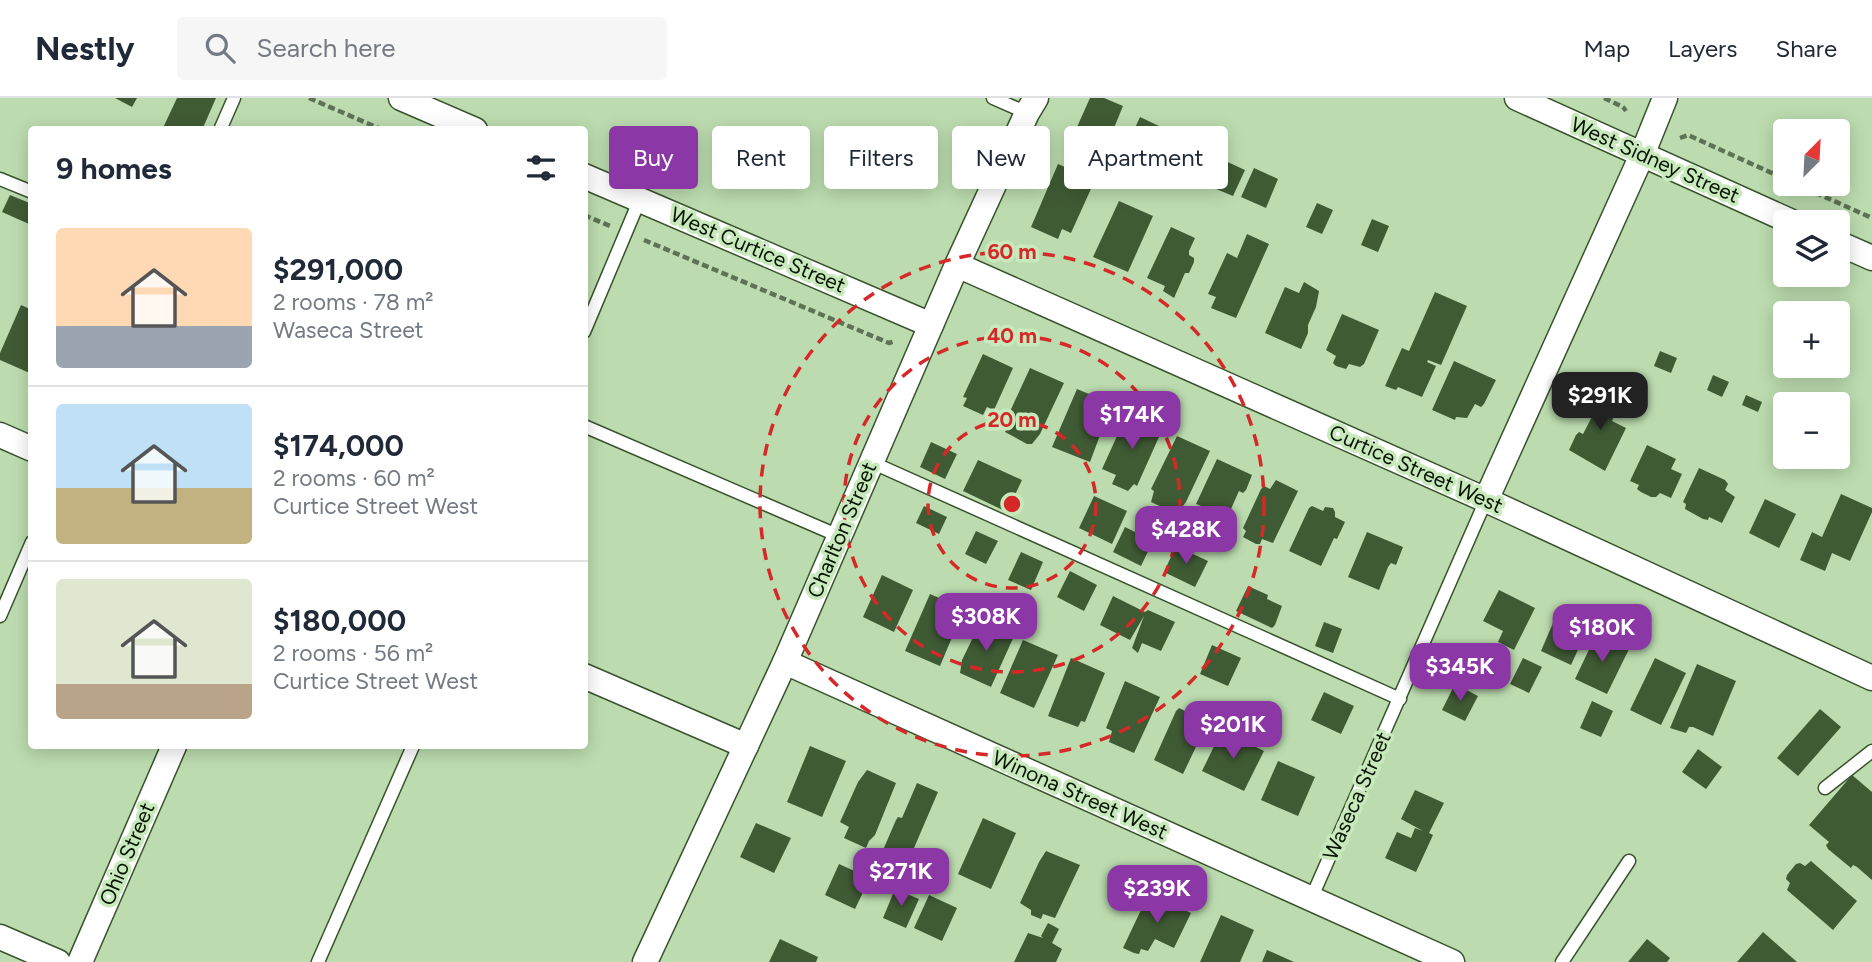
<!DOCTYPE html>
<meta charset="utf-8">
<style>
:root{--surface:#fff;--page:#f6f6f7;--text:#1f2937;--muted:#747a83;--line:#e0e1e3;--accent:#8b37a5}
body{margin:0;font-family:Figtree,sans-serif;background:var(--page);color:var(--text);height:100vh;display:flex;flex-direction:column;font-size:26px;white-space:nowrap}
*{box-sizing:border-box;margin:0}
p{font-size:23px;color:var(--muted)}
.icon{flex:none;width:38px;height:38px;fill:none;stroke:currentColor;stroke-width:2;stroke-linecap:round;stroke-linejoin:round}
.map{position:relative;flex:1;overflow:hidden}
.side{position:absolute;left:28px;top:28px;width:560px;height:623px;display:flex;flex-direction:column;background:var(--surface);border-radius:7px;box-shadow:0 4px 18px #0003}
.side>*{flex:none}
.guide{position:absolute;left:609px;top:28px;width:665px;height:63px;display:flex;gap:14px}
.needle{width:46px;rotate:24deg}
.buttons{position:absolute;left:1773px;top:21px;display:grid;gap:14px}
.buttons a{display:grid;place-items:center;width:77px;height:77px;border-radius:7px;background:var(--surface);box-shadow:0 4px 18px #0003;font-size:35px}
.price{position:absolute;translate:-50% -60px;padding:0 16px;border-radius:14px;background:var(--accent);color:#fff;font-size:23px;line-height:46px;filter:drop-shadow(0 2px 4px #0008)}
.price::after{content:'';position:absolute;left:50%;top:42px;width:21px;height:16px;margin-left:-10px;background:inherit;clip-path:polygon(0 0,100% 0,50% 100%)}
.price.on{background:#222;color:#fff}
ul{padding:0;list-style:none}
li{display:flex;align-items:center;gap:21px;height:175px;padding:0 28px}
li+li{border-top:2px solid var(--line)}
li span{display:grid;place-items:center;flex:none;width:196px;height:140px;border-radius:7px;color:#555}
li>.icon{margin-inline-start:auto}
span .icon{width:84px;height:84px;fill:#fffc;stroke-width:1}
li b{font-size:30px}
h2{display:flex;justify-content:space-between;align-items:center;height:84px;padding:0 28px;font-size:30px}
.pill{padding:0 24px;border-radius:7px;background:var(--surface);box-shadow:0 4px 18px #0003;font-size:24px;line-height:63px}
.pill.on{background:var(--accent);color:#fff}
header{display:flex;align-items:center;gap:42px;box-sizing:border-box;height:98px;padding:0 35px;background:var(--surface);border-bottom:2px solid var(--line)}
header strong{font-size:33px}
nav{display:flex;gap:38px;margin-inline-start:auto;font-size:24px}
.search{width:490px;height:63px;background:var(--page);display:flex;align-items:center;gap:18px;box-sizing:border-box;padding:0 24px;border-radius:7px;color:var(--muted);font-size:26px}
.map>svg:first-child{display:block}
</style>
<header>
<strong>Nestly</strong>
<div class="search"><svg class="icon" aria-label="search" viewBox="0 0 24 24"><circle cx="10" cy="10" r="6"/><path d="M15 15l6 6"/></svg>Search here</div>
<nav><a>Map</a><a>Layers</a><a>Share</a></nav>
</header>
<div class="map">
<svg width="1872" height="864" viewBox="0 0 1872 864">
<rect width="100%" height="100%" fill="#bcdcaf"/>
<!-- building -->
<g fill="#3f5b34">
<path d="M115 0H137L132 9Z"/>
<path d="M177 0H216L202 32H162Z"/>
<path d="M1090 0H1104L1123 8 1109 42 1077 29Z"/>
<path d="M1140 19 1159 28 1147 55 1127 47Z"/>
<path d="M1221 61 1245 72 1233 98 1209 88Z"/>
<path d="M1058 66 1095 82 1071 135 1062 131 1058 141 1031 129Z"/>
<path d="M1254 70 1278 81 1266 110 1241 99Z"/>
<path d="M10 97 32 106 29 126 2 114Z"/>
<path d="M1119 103 1153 118 1128 174 1093 159Z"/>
<path d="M1317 105 1333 112 1322 136 1306 129Z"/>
<path d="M1372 121 1389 128 1378 154 1361 147Z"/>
<path d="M1171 129 1195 140 1189 153V157L1194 160V164L1189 175H1185L1174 200 1163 193 1165 188 1147 180Z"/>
<path d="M1247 136 1269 146 1236 220 1211 210 1216 199 1208 196 1227 155 1237 160Z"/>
<path d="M1304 184 1319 193 1316 209 1308 227V235L1301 251 1265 235 1285 189 1299 195Z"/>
<path d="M1435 194 1467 208 1441 267 1428 262 1427 264 1436 268 1422 299 1398 289 1396 292 1385 288 1402 250 1409 253Z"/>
<path d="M21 207 32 212V276L0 262V255Z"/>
<path d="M1342 216 1379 232 1364 266 1360 269 1349 266 1346 271 1336 268 1333 265 1336 258 1326 252Z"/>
<path d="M1660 253 1677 260 1671 275 1654 268Z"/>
<path d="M983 256 1013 270 994 312 987 309 983 317 963 308 967 300 963 299Z"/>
<path d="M1454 263 1496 282 1484 306 1481 309 1475 306 1467 320 1456 319 1455 322 1432 312Z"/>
<path d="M1030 270 1064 285 1040 336 1032 346H1027L1005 334 1009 326 1006 325 1007 320Z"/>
<path d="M1713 277 1729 284 1722 299 1707 292Z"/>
<path d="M1598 290 1622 300 1612 323 1626 330 1605 373 1569 352 1576 337 1579 334 1583 336 1596 311V306L1592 302Z"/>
<path d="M1077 291 1101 301 1097 312 1108 316 1090 364 1052 349Z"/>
<path d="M1746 297 1762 304 1758 314 1742 307Z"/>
<path d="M1128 314 1163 330 1137 388 1134 386 1128 393 1112 386 1116 377 1102 371Z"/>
<path d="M1177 338 1210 353 1186 404 1177 416 1151 404 1154 393 1151 391Z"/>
<path d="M931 344 957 356 945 381 920 369Z"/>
<path d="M1647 347 1676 361 1671 371 1682 376 1671 400 1660 395 1656 399H1651L1641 394 1637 391 1639 387 1630 383Z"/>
<path d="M1217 361 1252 377 1246 392 1243 395 1239 393 1227 420 1216 417 1214 424H1209L1198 419 1201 408 1196 406Z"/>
<path d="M978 362 1022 382 1007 414 963 393Z"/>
<path d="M1699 370 1725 382 1728 386 1725 392 1735 399 1722 425 1709 419 1708 422 1703 421 1685 411 1686 406 1683 404Z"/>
<path d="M1276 382 1298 393 1273 445 1262 441 1260 446H1256L1243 439 1246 433 1243 430 1261 391 1264 388 1270 391Z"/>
<path d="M1841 396 1872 410V414L1850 463 1832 455 1825 473 1800 462 1812 434 1822 439Z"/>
<path d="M1094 398 1127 413 1112 446 1079 430Z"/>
<path d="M1765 401 1796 416 1779 450 1749 435Z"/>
<path d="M924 408 947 419 939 436 916 425Z"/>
<path d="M1312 408 1323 413 1325 409 1333 410 1335 414V419L1345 424 1337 441 1334 440 1321 468 1289 453 1309 410Z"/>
<path d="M1125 429 1153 443 1141 468 1113 454Z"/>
<path d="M976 433 998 443 986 466 965 456Z"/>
<path d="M1367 434 1403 449 1396 467 1391 465 1388 469 1379 492 1348 479Z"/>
<path d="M1176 448 1208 463 1195 489 1164 474Z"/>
<path d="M1021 454 1043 464 1031 492 1008 482Z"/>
<path d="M1070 473 1097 487 1084 513 1057 499Z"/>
<path d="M882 477 913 492 894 534 863 519Z"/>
<path d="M1248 488 1268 497 1267 501 1282 508 1275 527 1272 530 1236 513Z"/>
<path d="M1499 492 1535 510 1514 552 1498 544 1503 533 1483 523Z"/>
<path d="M930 496 964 511 940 568 905 553Z"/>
<path d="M1113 498 1145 514 1148 512 1175 524 1161 553 1142 545 1138 555 1132 550 1144 518 1130 542 1100 527Z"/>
<path d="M1556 518 1587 532 1571 567 1541 553Z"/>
<path d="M982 521 1015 536 991 589 960 575 962 562Z"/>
<path d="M1324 524 1342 531 1333 555 1315 548Z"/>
<path d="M1601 538 1630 549 1607 596 1575 581 1595 539 1599 541Z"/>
<path d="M1023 542 1058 557 1034 610 1000 595Z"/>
<path d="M1212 547 1241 560 1228 588 1200 576Z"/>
<path d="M1071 560 1105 575 1085 624 1081 623 1078 629 1048 618Z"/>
<path d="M1523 560 1542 569 1529 595 1510 586Z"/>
<path d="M1655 560 1686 575 1661 627 1630 612Z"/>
<path d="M1697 566 1736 583 1713 638 1693 629H1689L1686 635 1670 630Z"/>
<path d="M1125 583 1160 599 1134 655 1109 644 1112 633 1106 630Z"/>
<path d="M1455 586 1478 598 1465 623 1442 612Z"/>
<path d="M1324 594 1354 608 1341 636 1311 622Z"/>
<path d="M1592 603 1613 613 1601 639 1580 630Z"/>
<path d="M1191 607 1202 612 1200 621 1206 624V628L1183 676 1154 662 1176 613 1179 610 1185 613Z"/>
<path d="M1820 611 1841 629 1798 678 1777 660Z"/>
<path d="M1222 632 1264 653 1244 693 1202 673Z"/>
<path d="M810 648 846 663 822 719 787 704Z"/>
<path d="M1698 651 1722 669 1706 691 1682 674Z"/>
<path d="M1278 663 1315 679 1298 718 1261 702Z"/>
<path d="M867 672 896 685 875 737 869 743 866 750 844 740 849 729 840 724 858 684Z"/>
<path d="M1852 677 1872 694V782L1857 769 1853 767 1851 770 1828 751 1826 747 1829 744 1809 727Z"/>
<path d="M917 685 938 694 914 750 908 761H903L883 752 896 722 898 719 902 720Z"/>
<path d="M1415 692 1444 705 1429 735 1433 737 1416 774 1385 760 1397 734 1411 740 1415 730 1423 733 1401 721Z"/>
<path d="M983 720 1016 735 991 791 958 776Z"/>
<path d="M756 725 791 740 774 775 740 759Z"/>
<path d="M1046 753 1080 767 1055 820 1043 816 1041 821 1031 817V812L1020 805 1039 764Z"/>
<path d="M1811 763 1857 803 1833 832 1787 792 1790 785 1786 781 1787 777 1796 766 1800 765 1805 768Z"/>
<path d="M839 766 870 780 855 811 825 797Z"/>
<path d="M895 791 919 801 906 830 883 820Z"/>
<path d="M1149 795 1191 815 1174 850 1155 841 1148 853 1141 851 1139 856 1134 855 1123 850Z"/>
<path d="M929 797 957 810 942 843 914 830Z"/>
<path d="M1221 817 1254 832 1240 864H1200Z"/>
<path d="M1048 825 1059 831 1052 845 1062 851 1056 864H1014L1028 835 1043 840 1041 838Z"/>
<path d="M1763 834 1797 864H1737Z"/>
<path d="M780 841 818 859 816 864H769Z"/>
<path d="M1647 841 1670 860 1667 864H1628Z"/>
<path d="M1267 852 1294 864H1262Z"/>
</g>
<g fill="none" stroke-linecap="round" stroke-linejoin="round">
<!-- service casing -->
<g stroke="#38532d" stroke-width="15">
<g id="service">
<path d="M993 0 1027 15"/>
<path d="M220 32 234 0"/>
<path d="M0 81 32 94"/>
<path d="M584 234 640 101"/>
<path d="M584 328 839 438"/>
<path d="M871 364 1400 601"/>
<path d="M0 518 32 444"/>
<path d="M1825 690 1872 653"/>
<path d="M1311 801 1486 402"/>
<path d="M318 864 413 648"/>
<path d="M1562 864 1629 763"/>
</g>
</g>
<!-- minor casing -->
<g stroke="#38532d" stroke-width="27">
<g id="minor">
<path d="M401 0 475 32"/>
<path d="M1517 0 1792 124"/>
<path d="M584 78 931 227"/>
<path d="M1838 145 1872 160"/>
<path d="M957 167 1486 402 1872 580"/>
<path d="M0 337 32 351"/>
<path d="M1486 402 1642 57 1665 0"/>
<path d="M785 564 1452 864"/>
<path d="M584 578 746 648"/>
<path d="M0 839 58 864"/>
<path d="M80 864 174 648"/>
<path d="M645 864 785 564 957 167 1027 15 1036 0"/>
</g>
</g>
<!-- path -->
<g stroke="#5e7355" stroke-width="4.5" stroke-dasharray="7 3.5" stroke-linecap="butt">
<path d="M309 0 383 32"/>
<path d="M1604 0 1623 9 1626 13"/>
<path d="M1680 40 1688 37 1785 81"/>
<path d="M1796 86 1872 120"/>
<path d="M584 117 610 128"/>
<path d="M644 142 889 245 895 243"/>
</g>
<!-- service -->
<use href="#service" stroke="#fff" stroke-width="12"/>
<!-- minor -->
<use href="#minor" stroke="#fff" stroke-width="24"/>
</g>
<!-- distance rings -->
<g fill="none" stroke="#d62828" stroke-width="3.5" stroke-dasharray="12 9">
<circle cx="1012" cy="406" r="84"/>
<circle cx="1012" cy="406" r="168"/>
<circle cx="1012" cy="406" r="252"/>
</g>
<g text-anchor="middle" stroke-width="7" stroke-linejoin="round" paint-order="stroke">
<!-- street labels -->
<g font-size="21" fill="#091405" stroke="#c8e9bc">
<text transform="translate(1655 62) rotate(24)" y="7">West Sidney Street</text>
<text transform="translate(758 152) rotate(23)" y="7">West Curtice Street</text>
<text transform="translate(1416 371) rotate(24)" y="7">Curtice Street West</text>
<text transform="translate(842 432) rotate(-67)" y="7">Charlton Street</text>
<text transform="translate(1080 697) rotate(24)" y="7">Winona Street West</text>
<text transform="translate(1357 698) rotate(-66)" y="7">Waseca Street</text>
<text transform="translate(127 756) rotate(-67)" y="7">Ohio Street</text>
</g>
</g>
<circle cx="1012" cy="406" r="10" fill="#d62828" stroke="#c8e9bc" stroke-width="3.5"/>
<g font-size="21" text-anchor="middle" font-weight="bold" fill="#d62828" stroke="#c8e9bc" stroke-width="7" stroke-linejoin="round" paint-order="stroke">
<text x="1012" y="161">60 m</text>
<text x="1012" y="245">40 m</text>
<text x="1012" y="329">20 m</text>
</g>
</svg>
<div class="buttons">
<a><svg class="needle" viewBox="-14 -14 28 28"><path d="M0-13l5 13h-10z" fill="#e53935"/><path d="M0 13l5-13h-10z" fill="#747a83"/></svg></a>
<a><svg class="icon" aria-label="layers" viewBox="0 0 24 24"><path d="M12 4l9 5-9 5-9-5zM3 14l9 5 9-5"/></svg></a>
<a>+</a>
<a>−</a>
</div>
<b class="price on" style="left:1600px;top:334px">$291K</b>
<b class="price" style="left:1132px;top:353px">$174K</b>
<b class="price" style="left:1186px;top:468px">$428K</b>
<b class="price" style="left:986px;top:555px">$308K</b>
<b class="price" style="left:1602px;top:566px">$180K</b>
<b class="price" style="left:1460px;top:605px">$345K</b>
<b class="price" style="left:1233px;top:663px">$201K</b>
<b class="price" style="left:901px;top:810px">$271K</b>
<b class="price" style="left:1157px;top:827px">$239K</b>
<div class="guide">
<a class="pill on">Buy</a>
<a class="pill">Rent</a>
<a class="pill">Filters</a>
<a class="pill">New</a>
<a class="pill">Apartment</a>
</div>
<section class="side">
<h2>9 homes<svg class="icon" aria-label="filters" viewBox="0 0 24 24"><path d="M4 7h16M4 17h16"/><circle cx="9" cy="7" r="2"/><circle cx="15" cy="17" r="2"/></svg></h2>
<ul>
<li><span style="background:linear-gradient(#ffd9b3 70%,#9aa5b1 0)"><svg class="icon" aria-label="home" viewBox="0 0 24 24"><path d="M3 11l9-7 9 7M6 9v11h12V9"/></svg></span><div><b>$291,000</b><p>2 rooms · 78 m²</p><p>Waseca Street</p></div></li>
<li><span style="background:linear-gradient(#bfe0f5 60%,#c2b280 0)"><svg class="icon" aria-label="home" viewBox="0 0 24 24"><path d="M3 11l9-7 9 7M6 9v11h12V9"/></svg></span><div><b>$174,000</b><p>2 rooms · 60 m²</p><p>Curtice Street West</p></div></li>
<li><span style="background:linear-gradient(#dfe7d0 75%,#b9a48a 0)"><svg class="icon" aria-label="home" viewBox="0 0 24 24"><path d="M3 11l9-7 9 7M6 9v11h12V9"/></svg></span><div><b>$180,000</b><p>2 rooms · 56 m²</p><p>Curtice Street West</p></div></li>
</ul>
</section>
</div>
